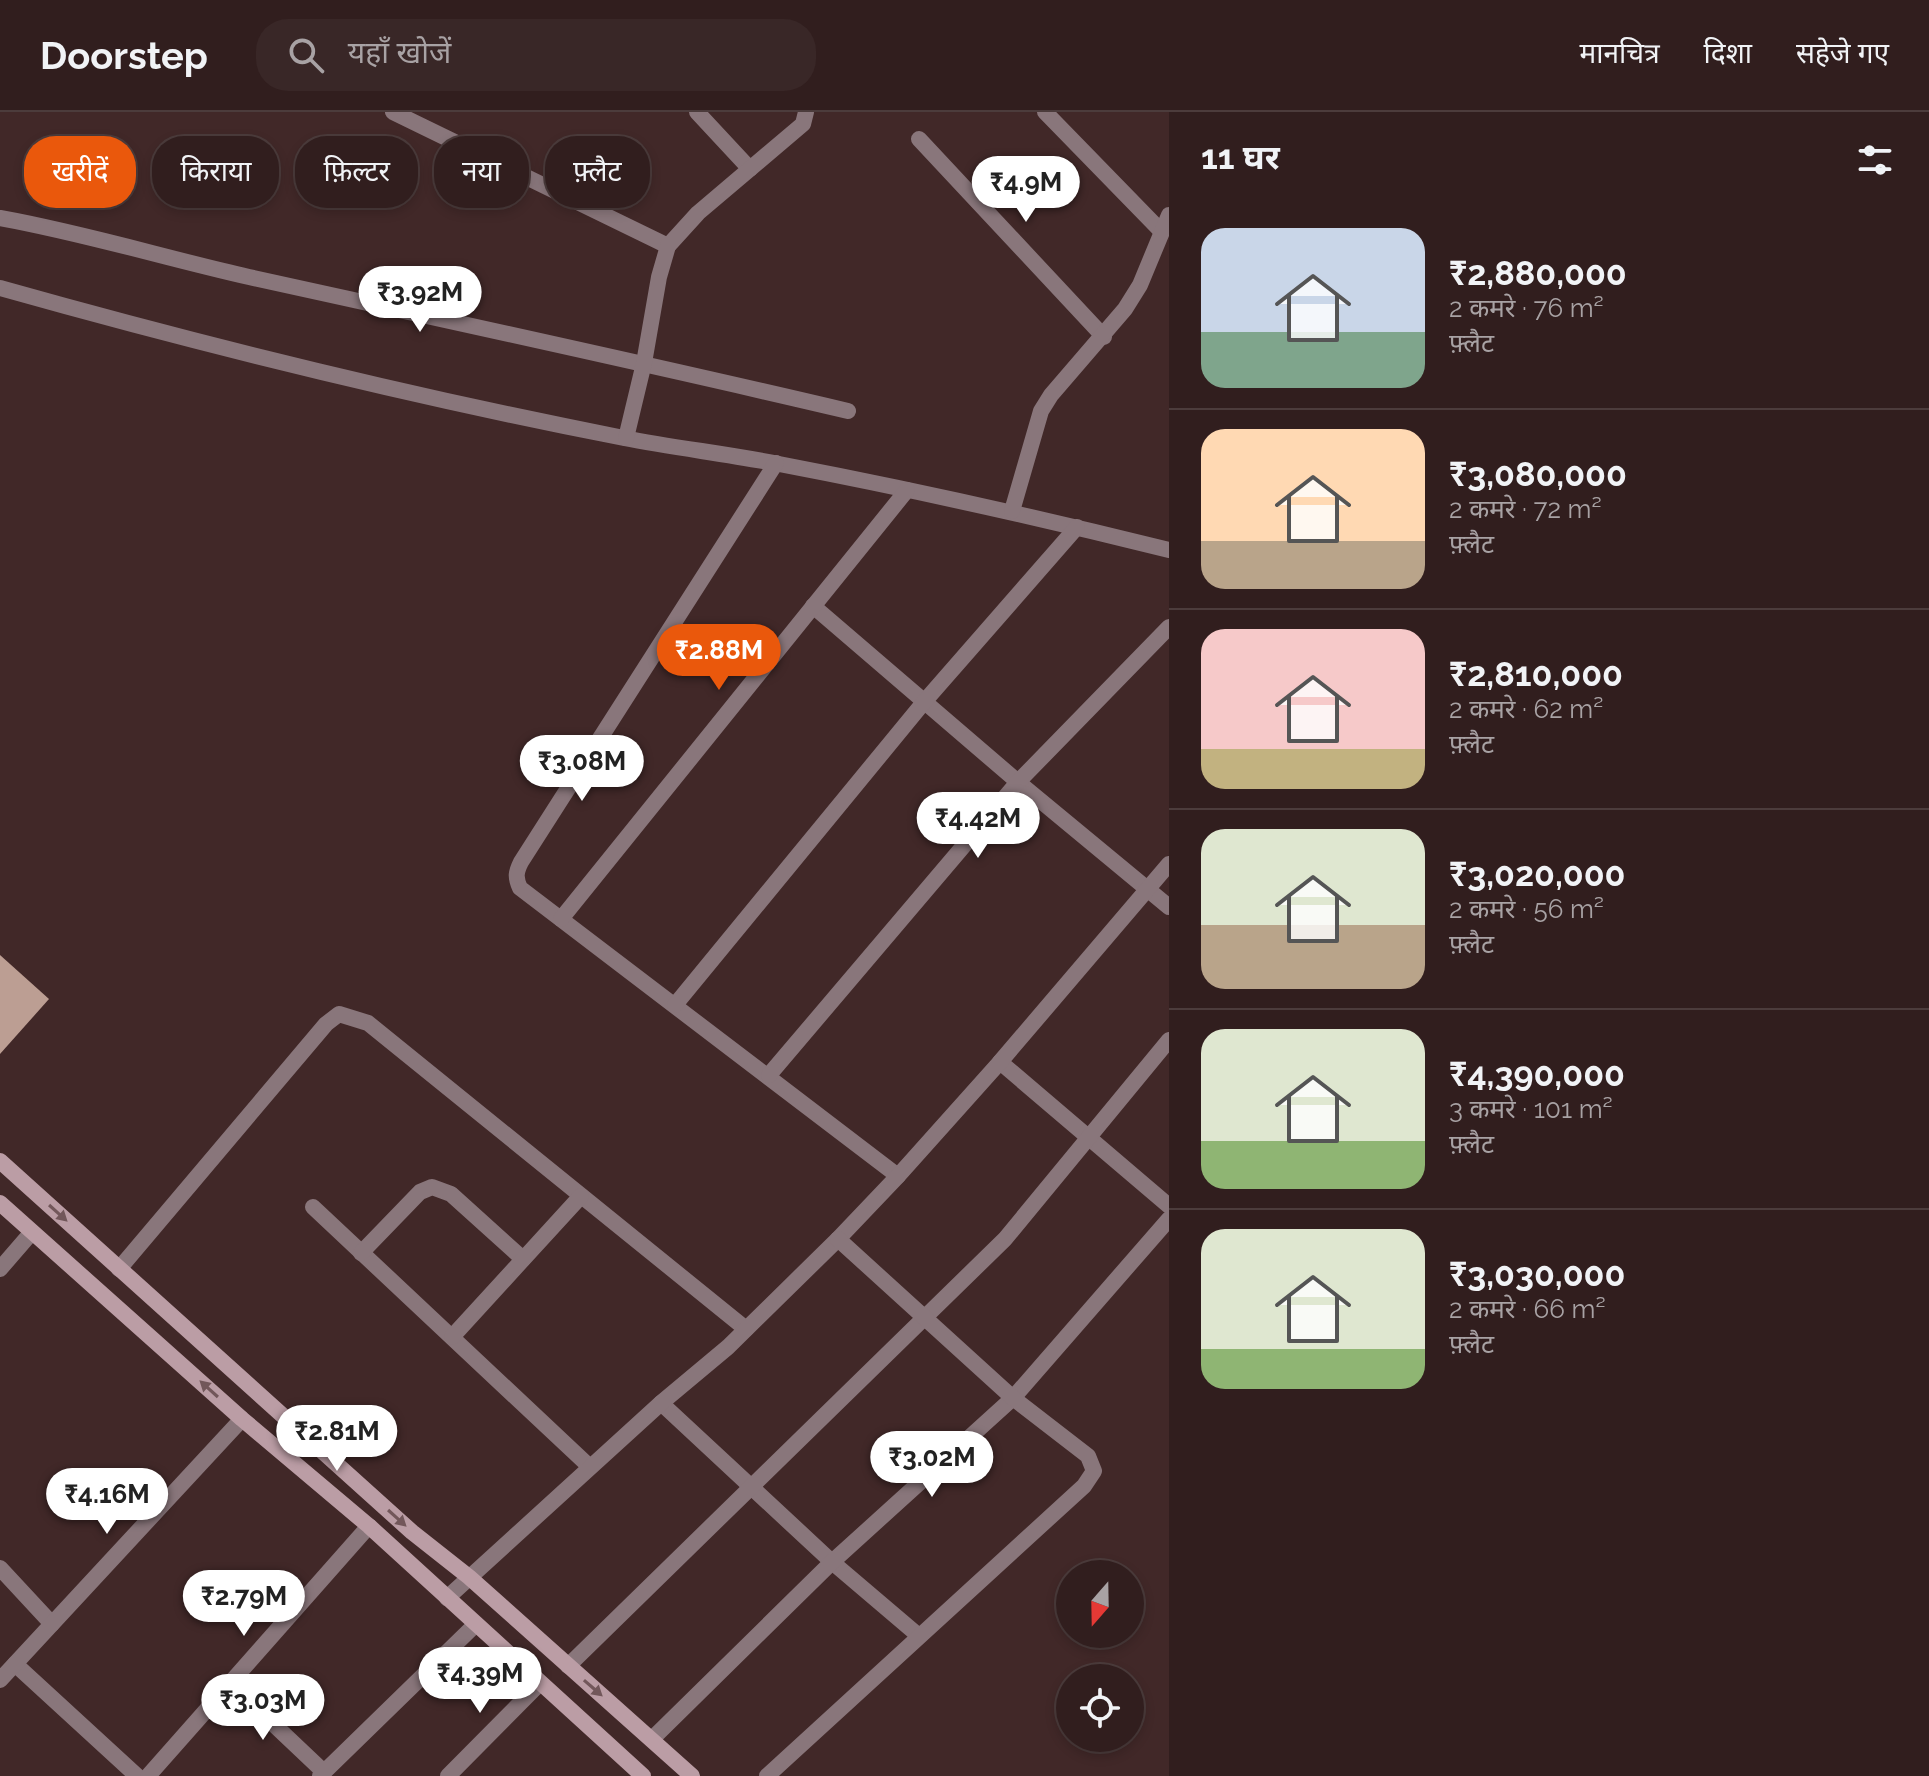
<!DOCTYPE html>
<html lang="hi">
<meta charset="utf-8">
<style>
:root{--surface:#311e1e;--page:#392727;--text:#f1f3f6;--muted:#a8a2a4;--line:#4c3c3c;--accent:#ea580c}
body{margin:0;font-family:Raleway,"Noto Sans Devanagari",sans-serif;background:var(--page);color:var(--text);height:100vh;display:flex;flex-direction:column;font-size:30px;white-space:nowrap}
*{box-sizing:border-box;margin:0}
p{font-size:26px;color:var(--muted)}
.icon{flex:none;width:44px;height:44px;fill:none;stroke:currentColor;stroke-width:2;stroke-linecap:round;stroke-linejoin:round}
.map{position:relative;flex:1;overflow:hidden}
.side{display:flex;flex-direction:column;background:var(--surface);width:760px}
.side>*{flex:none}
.top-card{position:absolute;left:24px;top:24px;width:760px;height:72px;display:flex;gap:16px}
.needle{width:52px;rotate:200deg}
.buttons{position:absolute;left:1056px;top:1448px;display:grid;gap:16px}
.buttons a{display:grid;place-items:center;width:88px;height:88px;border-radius:50%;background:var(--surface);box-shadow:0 4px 12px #0003,0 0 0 2px var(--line);font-size:40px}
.price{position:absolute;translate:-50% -68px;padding:0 18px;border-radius:28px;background:#fff;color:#222;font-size:26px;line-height:52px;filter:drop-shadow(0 2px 4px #0008)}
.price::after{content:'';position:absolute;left:50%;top:48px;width:24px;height:18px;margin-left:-12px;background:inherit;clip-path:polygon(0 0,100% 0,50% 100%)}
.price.active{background:var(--accent);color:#fff}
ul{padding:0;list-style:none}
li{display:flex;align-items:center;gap:24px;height:200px;padding:0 32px}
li+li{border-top:2px solid var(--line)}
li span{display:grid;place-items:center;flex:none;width:224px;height:160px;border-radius:24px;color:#555}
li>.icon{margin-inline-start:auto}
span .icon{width:96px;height:96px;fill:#fffc;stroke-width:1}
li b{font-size:34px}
h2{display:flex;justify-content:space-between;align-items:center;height:96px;padding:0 32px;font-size:34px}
.tag{padding:0 28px;border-radius:32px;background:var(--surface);box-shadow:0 4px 12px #0003,0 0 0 2px var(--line);font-size:28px;line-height:72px}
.tag.active{background:var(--accent);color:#fff}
header{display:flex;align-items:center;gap:48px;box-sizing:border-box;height:112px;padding:0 40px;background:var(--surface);border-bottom:2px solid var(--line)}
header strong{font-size:38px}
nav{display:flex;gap:44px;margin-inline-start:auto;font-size:28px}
.search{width:560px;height:72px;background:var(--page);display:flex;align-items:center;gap:20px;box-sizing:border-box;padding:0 28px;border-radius:32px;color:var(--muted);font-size:30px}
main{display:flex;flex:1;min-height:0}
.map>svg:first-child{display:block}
</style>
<header>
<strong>Doorstep</strong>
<div class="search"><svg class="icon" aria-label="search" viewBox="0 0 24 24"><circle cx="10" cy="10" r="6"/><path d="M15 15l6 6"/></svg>यहाँ खोजें</div>
<nav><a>मानचित्र</a><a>दिशा</a><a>सहेजे गए</a></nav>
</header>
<main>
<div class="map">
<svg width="1169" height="1664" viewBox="0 0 1169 1664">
<rect width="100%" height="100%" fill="#412828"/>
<!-- building -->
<path fill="#bc9e93" d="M0 843 49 887 0 942Z"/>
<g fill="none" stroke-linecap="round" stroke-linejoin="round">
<!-- street -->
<g stroke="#89767b" stroke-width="16">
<path d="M393 0 668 134"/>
<path d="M697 0 750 57"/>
<path d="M1045 0 1161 119"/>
<path d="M919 27 1104 225"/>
<path d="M0 106C84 121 165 146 249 165 449 209 649 252 848 299"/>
<path d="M0 176C206 234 414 285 624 326 675 336 728 342 779 352 910 377 1040 406 1169 438"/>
<path d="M626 326 644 251 659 165 668 134 698 101 803 12 806 0"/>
<path d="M776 351 521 750C516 760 515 765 520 776L898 1064"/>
<path d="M1012 399 1041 299 1051 283 1125 197 1140 173 1169 103"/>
<path d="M813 494 1018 670 1169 795"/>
<path d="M561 807 907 378"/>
<path d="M675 893 924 590 1077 415"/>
<path d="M1000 950 1169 1094"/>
<path d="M769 963 1018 670 1169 515"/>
<path d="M313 1095 590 1355"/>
<path d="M361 1141 420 1080 432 1075 451 1082 523 1147"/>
<path d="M0 1157 32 1120"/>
<path d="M119 1157 326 912 339 902 368 911 746 1217"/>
<path d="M452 1225 581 1084"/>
<path d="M661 1291 832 1450 919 1524"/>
<path d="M0 1456 52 1512"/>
<path d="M447 1486 661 1291 728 1235 838 1127 898 1064 1000 950 1169 752"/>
<path d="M15 1552 137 1664"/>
<path d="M568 1554 1005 1127 1169 928"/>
<path d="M0 1568 242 1307"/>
<path d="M230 1571 324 1660"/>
<path d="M652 1627 832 1450 1013 1286 1169 1107"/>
<path d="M148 1664 369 1414"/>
<path d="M320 1664 476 1512"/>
<path d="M448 1664 540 1571"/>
<path d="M767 1664 1084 1374 1094 1359 1088 1344 1013 1286 838 1127"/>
</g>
<!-- secondary -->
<g stroke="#bb9da5" stroke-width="16">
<path d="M0 1049 412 1420 469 1465 692 1664"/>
<path d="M0 1091 242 1307 369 1414 643 1664"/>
</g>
</g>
<!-- one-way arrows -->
<defs><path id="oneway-solid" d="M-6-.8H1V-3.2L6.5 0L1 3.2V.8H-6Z" transform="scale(2)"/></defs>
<g fill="#72575a">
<use href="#oneway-solid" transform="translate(58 1101) rotate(42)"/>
<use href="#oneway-solid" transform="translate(209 1277) rotate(-138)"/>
<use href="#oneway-solid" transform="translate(397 1406) rotate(42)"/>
<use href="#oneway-solid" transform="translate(593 1576) rotate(41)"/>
</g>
</svg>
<div class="buttons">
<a><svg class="needle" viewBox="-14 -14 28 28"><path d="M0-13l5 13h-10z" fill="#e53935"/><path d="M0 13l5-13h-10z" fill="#a8a2a4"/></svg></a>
<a><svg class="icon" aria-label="locate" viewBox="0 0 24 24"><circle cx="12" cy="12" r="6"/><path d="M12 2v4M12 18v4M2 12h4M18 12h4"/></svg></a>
</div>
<b class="price" style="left:1026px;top:112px">₹4.9M</b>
<b class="price" style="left:420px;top:222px">₹3.92M</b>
<b class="price active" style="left:719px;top:580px">₹2.88M</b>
<b class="price" style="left:582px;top:691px">₹3.08M</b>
<b class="price" style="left:978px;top:748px">₹4.42M</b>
<b class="price" style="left:337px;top:1361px">₹2.81M</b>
<b class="price" style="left:932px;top:1387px">₹3.02M</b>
<b class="price" style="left:107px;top:1424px">₹4.16M</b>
<b class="price" style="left:244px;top:1526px">₹2.79M</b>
<b class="price" style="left:480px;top:1603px">₹4.39M</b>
<b class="price" style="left:263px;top:1630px">₹3.03M</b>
<div class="top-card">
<a class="tag active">खरीदें</a>
<a class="tag">किराया</a>
<a class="tag">फ़िल्टर</a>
<a class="tag">नया</a>
<a class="tag">फ़्लैट</a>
</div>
</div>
<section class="side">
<h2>11 घर<svg class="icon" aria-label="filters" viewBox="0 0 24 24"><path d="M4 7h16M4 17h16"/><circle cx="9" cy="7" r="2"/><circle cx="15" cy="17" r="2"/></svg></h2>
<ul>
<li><span style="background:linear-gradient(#c9d6e8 65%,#7fa58c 0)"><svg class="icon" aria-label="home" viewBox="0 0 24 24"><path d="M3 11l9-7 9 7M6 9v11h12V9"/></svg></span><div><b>₹2,880,000</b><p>2 कमरे · 76 m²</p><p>फ़्लैट</p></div></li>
<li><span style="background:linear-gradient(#ffd9b3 70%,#b9a48a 0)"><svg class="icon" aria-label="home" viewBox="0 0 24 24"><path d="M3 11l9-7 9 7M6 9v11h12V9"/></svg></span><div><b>₹3,080,000</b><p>2 कमरे · 72 m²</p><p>फ़्लैट</p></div></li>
<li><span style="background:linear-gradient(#f6c9c9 75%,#c2b280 0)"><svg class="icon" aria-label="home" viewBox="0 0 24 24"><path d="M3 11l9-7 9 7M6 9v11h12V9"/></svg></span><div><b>₹2,810,000</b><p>2 कमरे · 62 m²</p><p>फ़्लैट</p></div></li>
<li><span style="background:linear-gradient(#dfe7d0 60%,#b9a48a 0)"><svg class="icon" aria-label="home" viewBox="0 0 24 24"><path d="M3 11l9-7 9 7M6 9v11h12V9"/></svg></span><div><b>₹3,020,000</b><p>2 कमरे · 56 m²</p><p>फ़्लैट</p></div></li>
<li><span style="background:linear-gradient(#dfe7d0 70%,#8fb573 0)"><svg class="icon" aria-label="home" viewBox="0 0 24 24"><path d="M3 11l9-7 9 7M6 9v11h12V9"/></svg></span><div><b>₹4,390,000</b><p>3 कमरे · 101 m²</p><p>फ़्लैट</p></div></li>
<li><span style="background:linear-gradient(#dfe7d0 75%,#8fb573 0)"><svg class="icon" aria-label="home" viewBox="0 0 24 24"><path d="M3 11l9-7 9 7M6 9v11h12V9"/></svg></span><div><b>₹3,030,000</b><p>2 कमरे · 66 m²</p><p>फ़्लैट</p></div></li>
</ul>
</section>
</main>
